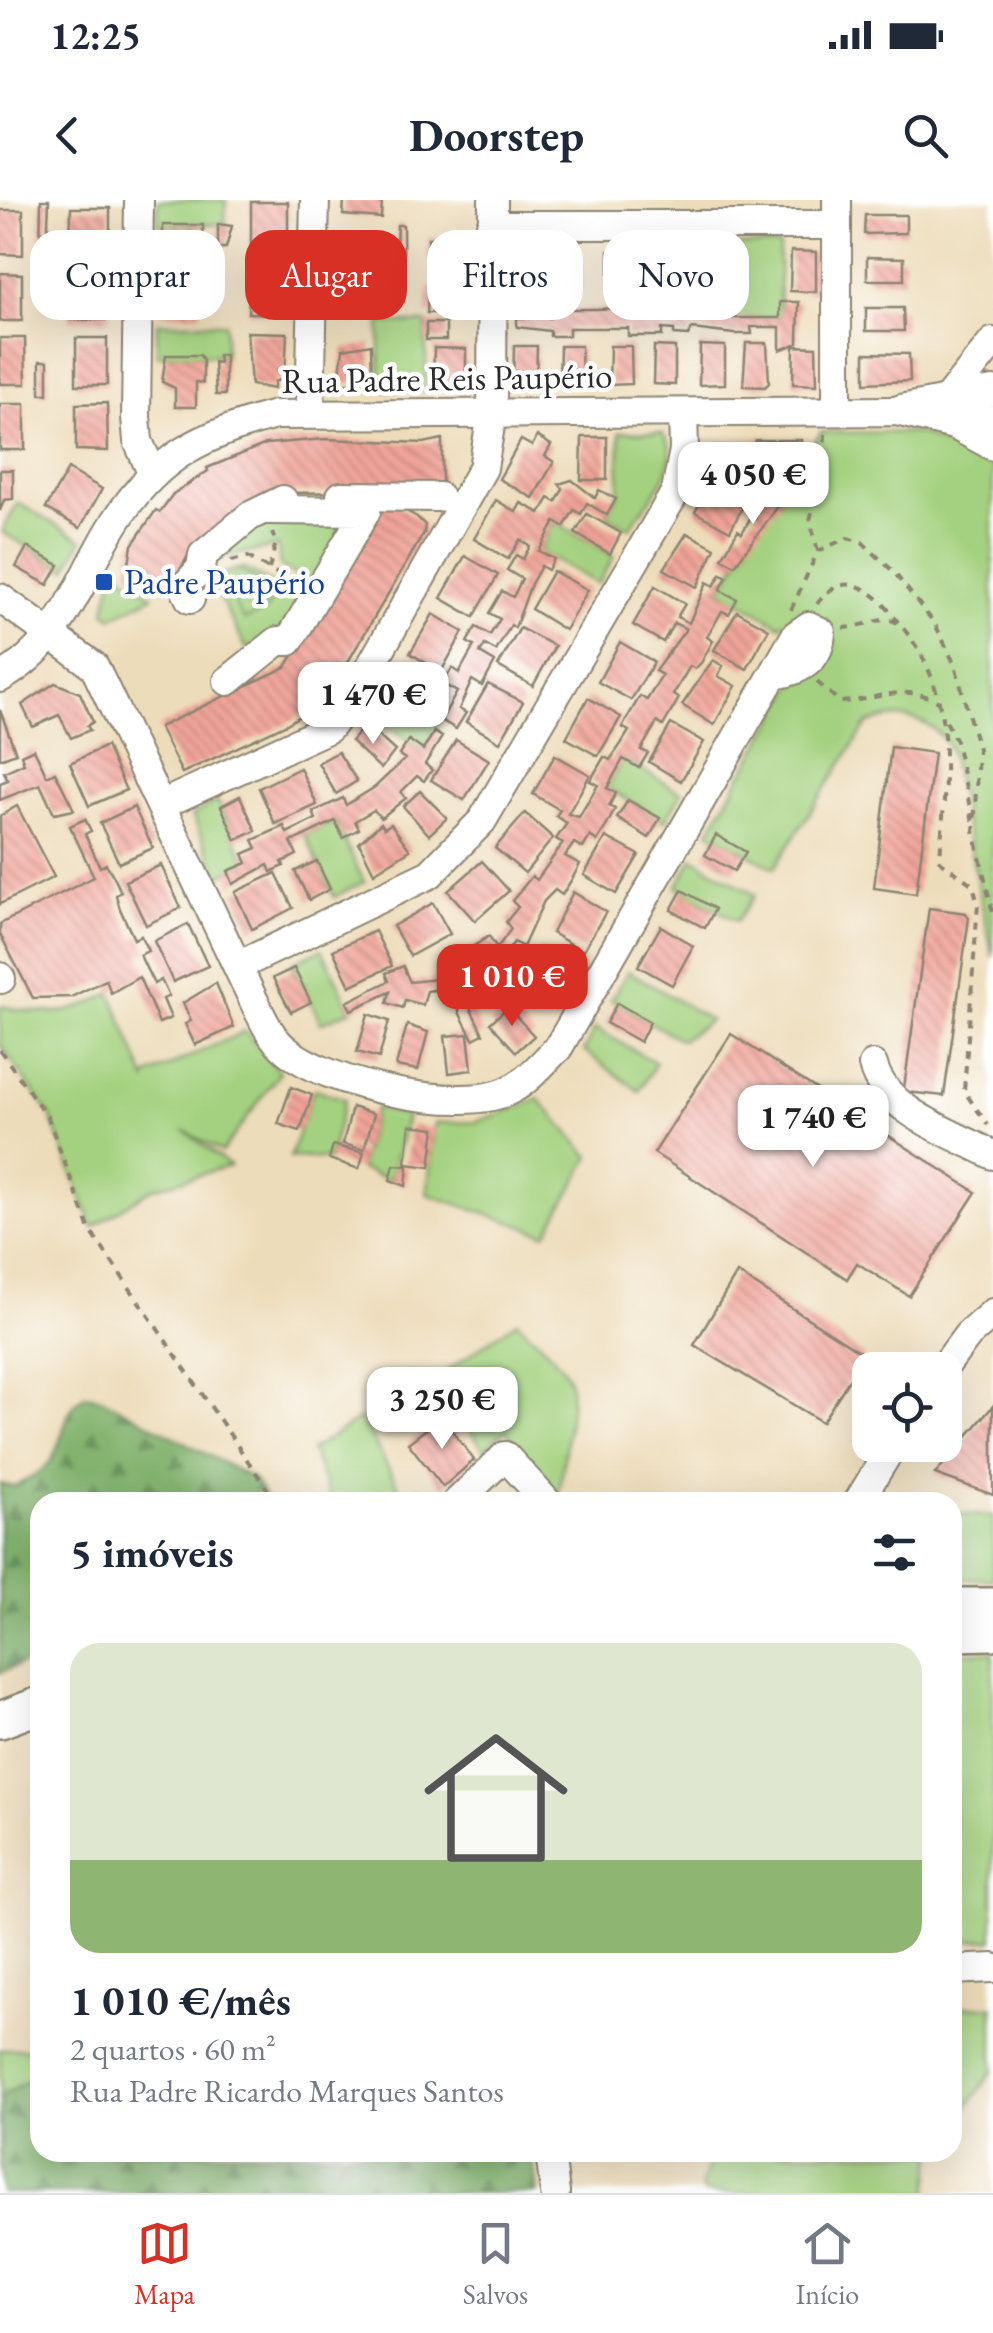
<!DOCTYPE html>
<html lang="pt">
<meta charset="utf-8">
<style>
:root{--surface:#fff;--page:#f2f2f3;--text:#1f2937;--muted:#747a83;--line:#e0e1e3;--accent:#d93025}
body{margin:0;font-family:"EB Garamond",serif;background:var(--page);color:var(--text);height:100vh;display:flex;flex-direction:column;font-size:38px;white-space:nowrap}
*{box-sizing:border-box;margin:0}
p{font-size:32px;color:var(--muted)}
.icon{flex:none;width:55px;height:55px;fill:none;stroke:currentColor;stroke-width:2;stroke-linecap:round;stroke-linejoin:round}
.map{position:relative;flex:1;overflow:hidden}
.panel{position:absolute;left:30px;top:1292px;width:932px;height:670px;display:flex;flex-direction:column;background:var(--surface);border-radius:30px;box-shadow:0 10px 40px #0002}
.panel>*{flex:none}
.guide{position:absolute;left:30px;top:30px;width:935px;height:90px;display:flex;gap:20px}
.buttons{position:absolute;left:852px;top:1152px;display:grid;gap:20px}
.buttons a{display:grid;place-items:center;width:110px;height:110px;border-radius:20px;background:var(--surface);box-shadow:0 10px 40px #0002;font-size:50px}
.price{position:absolute;translate:-50% -85px;padding:0 22px;border-radius:20px;background:#fff;color:#222;font-size:32px;line-height:65px;filter:drop-shadow(0 2px 5px #0008)}
.price::after{content:'';position:absolute;left:50%;top:60px;width:30px;height:22px;margin-left:-15px;background:inherit;clip-path:polygon(0 0,100% 0,50% 100%)}
.price.active{background:var(--accent);color:#fff}
ul{padding:0;list-style:none}
li{display:grid;align-content:center;gap:20px;height:530px;padding:0 40px}
li+li{border-top:2px solid var(--line)}
li span{display:grid;place-items:center;height:310px;border-radius:30px;color:#555}
li>.icon{margin-inline-start:auto}
span .icon{width:180px;height:180px;fill:#fffc;stroke-width:1}
li b{font-size:42px}
h2{display:flex;justify-content:space-between;align-items:center;height:120px;padding:0 40px;font-size:42px}
.tag{padding:0 35px;border-radius:30px;background:var(--surface);box-shadow:0 10px 40px #0002;font-size:35px;line-height:90px}
.tag.active{background:var(--accent);color:#fff}
.status{display:flex;justify-content:space-between;align-items:center;height:70px;padding:0 50px;background:var(--surface);direction:ltr}
.status svg{height:28px;fill:currentColor}
header{display:flex;justify-content:space-between;align-items:center;height:130px;padding:0 40px;background:var(--surface);font-size:45px;font-weight:700}
.dock{display:flex;justify-content:space-around;align-items:center;height:140px;border-top:2px solid var(--line);background:var(--surface);font-size:28px;color:var(--muted)}
.dock a{display:grid;justify-items:center;gap:5px}
.dock .active{color:var(--accent)}
.map>svg:first-child{display:block}
</style>
<div class="status"><b>12:25</b><svg viewBox="0 0 49 12"><path d="M0 12V9h3v3zM5 12V6h3v6zM10 12V3h3v9zM15 12V0h3v12zM26 1h20v11H26zM47 4h2v5h-2z"/></svg></div>
<header><svg class="icon" aria-label="back" viewBox="0 0 24 24"><path d="M15 5l-7 7 7 7"/></svg>Doorstep<svg class="icon" aria-label="search" viewBox="0 0 24 24"><circle cx="10" cy="10" r="6"/><path d="M15 15l6 6"/></svg></header>
<div class="map">
<svg width="993" height="1993" viewBox="0 0 993 1993">
<defs>
<pattern id="forest-firs" width="22" height="20" patternUnits="userSpaceOnUse" patternTransform="scale(2.5)"><rect width="22" height="20" fill="#83b36e"/><path d="M5 1l3.5 6h-7zM16 11l3.5 6h-7z" fill="#6b925b"/></pattern>
<pattern id="park-dots" width="8" height="8" patternUnits="userSpaceOnUse" patternTransform="scale(2.5)"><rect width="8" height="8" fill="#a4d17f"/><path d="M2 2h.1M6 6h.1" fill="none" stroke="#8db46e" stroke-width="1.8" stroke-linecap="round"/></pattern>
<pattern id="building-back-hatch" width="6" height="6" patternUnits="userSpaceOnUse" patternTransform="scale(2.5)"><rect width="6" height="6" fill="#f1a499"/><path d="M-1 5l2 2M0 0l6 6M5-1l2 2" fill="none" stroke="#c3867d"/></pattern>
</defs>
<rect width="100%" height="100%" fill="#fff"/>
<filter id="ink" filterUnits="userSpaceOnUse"><feTurbulence type="fractalNoise" baseFrequency=".01" numOctaves="2"/><feDisplacementMap in="SourceGraphic" scale="20" xChannelSelector="R" yChannelSelector="G"/><feConvolveMatrix kernelMatrix="1 2 1 2 8 2 1 2 1" color-interpolation-filters="sRGB"/></filter>
<filter id="wash" filterUnits="userSpaceOnUse"><feTurbulence type="fractalNoise" baseFrequency=".0048" numOctaves="4" result="noise"/><feDisplacementMap in="SourceGraphic" scale="40" xChannelSelector="R" yChannelSelector="G"/><feGaussianBlur stdDeviation="2.25" result="paint"/><feColorMatrix in="noise" values="0 0 0 0 0 0 0 0 0 0 0 0 0 0 0 0 0 1.4 0 .05"/><feComposite in="paint" operator="in"/></filter>
<g filter="url(#wash)">
<rect width="100%" height="100%" fill="#eddcb9"/>
<!-- green -->
<g fill="#a4d17f" stroke="#687e55" stroke-width="2.5">
<path d="M158 0H226L225 24 158 25Z"/>
<path d="M733 45H779L780 118H733Z"/>
<rect x="157" y="123" width="68" height="32"/>
<path d="M380 123H426V191L380 190Z"/>
<path d="M620 232 662 233C689 262 644 304 630 328L607 315 619 293Z"/>
<path d="M821 232 919 233 993 266V757L950 550C934 518 900 510 867 524L774 668 709 631 792 489 825 462 803 415 780 425 720 390Z"/>
<path d="M18 303 82 340 67 369 2 332Z"/>
<path d="M349 321 312 384 280 366 278 346 206 361 255 322Z"/>
<path d="M555 322 614 356 598 384 539 351Z"/>
<path d="M244 368 303 400 286 429 247 449 210 379 219 375 244 420 276 393 237 369Z"/>
<path d="M119 372 153 396 112 417 105 412 113 373Z"/>
<path d="M383 485 441 520 423 550 367 513Z"/>
<path d="M623 559 682 593 665 621 607 588Z"/>
<path d="M218 601 247 663 219 675 192 615Z"/>
<path d="M335 621 364 682 334 697 305 635Z"/>
<path d="M693 658 755 695 737 721 677 687Z"/>
<path d="M322 749 351 810 321 823 292 763Z"/>
<path d="M628 771 710 820 681 840 611 800Z"/>
<path d="M111 793 147 882 146 877 245 831 280 872 222 952 184 930 230 966 153 988 93 1027 50 915 0 844V806C48 816 68 817 111 793Z"/>
<path d="M595 828 656 863 639 891 584 851Z"/>
<path d="M314 889 345 899 329 959 290 957Z"/>
<path d="M539 899 590 957 546 1034 427 994 435 923 476 922Z"/>
<path d="M376 907 407 916 390 980 359 969Z"/>
<path d="M517 1121C532 1137 562 1160 569 1180 575 1200 561 1270 559 1297L506 1230 484 1249 445 1195 447 1171Z"/>
<path d="M361 1218 403 1295 419 1288 429 1302H332L311 1250Z"/>
<path d="M953 1314 993 1316V1379H953Z"/>
<path d="M993 1452V1739L953 1741V1453Z"/>
<path d="M993 1806V1871L953 1927V1807Z"/>
<path d="M0 1849H40V1873L0 1897Z"/>
<path d="M713 1953V1952L934 1953 928 1993H704L701 1986Z"/>
</g>
<!-- forest -->
<g fill="url(#forest-firs)" stroke="#576f4c" stroke-width="2.5">
<path d="M85 1195 101 1198 253 1279 269 1302H40V1457L0 1473V1284L16 1287C28 1278 46 1271 53 1257 66 1234 62 1211 85 1195Z"/>
<path d="M40 1873V1952L531 1953 538 1993H1L0 1897Z"/>
</g>
<!-- park -->
<path fill="url(#park-dots)" stroke="#687e55" stroke-width="2.5" d="M237 369 276 393 266 411 244 420 219 375Z"/>
<g id="blocks">
<!-- building -->
<g fill="url(#building-back-hatch)">
<path d="M41 0H49L47 48H40Z"/>
<path d="M344 0H382L381 18 343 15Z"/>
<path d="M251 2H288V48L251 49Z"/>
<path d="M71 8H110V55L70 56Z"/>
<path d="M0 10H23V55L0 54Z"/>
<path d="M865 15H906V33L864 34Z"/>
<path d="M218 24 232 26 226 48H218Z"/>
<path d="M163 25H203V49L163 47Z"/>
<path d="M397 25H403L404 102 393 101Z"/>
<path d="M339 36 378 39V61L339 60Z"/>
<path d="M428 38 464 39V60L428 61Z"/>
<path d="M696 49 723 51V90H695Z"/>
<rect x="609" y="50" width="23" height="40"/>
<path d="M559 51H582V88L560 89Z"/>
<path d="M652 51 674 52V91L652 89Z"/>
<path d="M791 51 816 52V92L790 91Z"/>
<path d="M514 56 538 57 539 102 516 103Z"/>
<path d="M867 57 904 58V80H867Z"/>
<path d="M162 67H200V114L162 113Z"/>
<path d="M251 68H285L288 114 248 113Z"/>
<path d="M0 73 22 74V121H0Z"/>
<path d="M70 73 109 75V120H70Z"/>
<path d="M378 84 382 109H341V88Z"/>
<path d="M428 88H465L462 113H427Z"/>
<path d="M623 100 658 101V109L688 108V117H716V101L733 102V118H780V102H799L798 143 780 150V127H751L752 134H734L692 129 688 136 674 135V130L662 129V136H628V128H569V136H550V131L517 127V118H550V101L566 102V109H596L623 108Z"/>
<path d="M866 108H903L904 131H866Z"/>
<rect x="426" y="123" width="20" height="17"/>
<path d="M247 132 287 133 285 178 274 182V189L251 185Z"/>
<path d="M0 138H25L26 184H0Z"/>
<rect x="76" y="138" width="31" height="47"/>
<path d="M746 143H767L769 183 765 187 743 186Z"/>
<path d="M371 144 372 183H339L343 149Z"/>
<path d="M700 145 725 146V184L699 185Z"/>
<path d="M514 146H537L536 185H513Z"/>
<path d="M560 146H581L582 184 559 185Z"/>
<path d="M610 146H631L632 184 609 185Z"/>
<path d="M654 146 675 147V185L653 184Z"/>
<path d="M794 146 816 147 817 185 793 184Z"/>
<path d="M434 148 466 149V186L443 188 433 181Z"/>
<path d="M865 153 909 154 910 181 865 183Z"/>
<path d="M166 155H200L203 160V183L196 182V207H175V188L162 182Z"/>
<path d="M218 155H225V195H216L214 162 219 163Z"/>
<rect x="40" y="161" width="8" height="33"/>
<path d="M107 203 108 251 76 250V204Z"/>
<rect x="0" y="204" width="25" height="46"/>
<path d="M537 236 551 245 545 256 554 262 533 298 499 279 521 240 532 246Z"/>
<path d="M582 237H607V280H581Z"/>
<path d="M325 239 424 243 442 239V291L285 293 214 328 191 350 169 390 128 370 132 345 156 310 160 312 173 294 208 271 207 268 266 244Z"/>
<path d="M755 240H801L800 262 788 264V272L760 271V264L753 263Z"/>
<path d="M68 269 102 289 80 328 46 308Z"/>
<path d="M0 270H13V299L4 300 0 311Z"/>
<path d="M718 272 751 291 730 331 695 312Z"/>
<path d="M572 280 595 298 599 290 616 299 607 315 587 303 581 314 574 310 564 327 555 322 539 351 554 359 548 370 541 366 531 384 515 428 511 425 496 451 485 445 480 453 495 462 482 486 472 480 459 509 466 513 456 529 441 520 457 492 443 484 452 468 459 473 474 446 467 442 476 427 490 435 500 419 489 413 502 391 513 397 522 379 507 370 516 355 523 359 530 346 520 340 508 359 474 339 496 300 516 312 521 303 540 313 549 298 556 302 563 289 559 284Z"/>
<path d="M767 288 784 298 735 365 722 358 738 330 742 333 751 317 755 319Z"/>
<path d="M390 302 417 317 425 325 424 333 326 499 287 524 182 573 159 527 286 467 378 309Z"/>
<path d="M587 314 621 333 610 354 575 333Z"/>
<path d="M687 333 715 348 697 387 664 369Z"/>
<path d="M27 347 59 365 48 385 16 367Z"/>
<path d="M465 356 498 375 474 417 441 398Z"/>
<path d="M553 371 588 390 565 430 531 409Z"/>
<path d="M721 374 727 377 720 390 737 399 729 414 722 411 707 437 713 441 701 463 695 469 690 466 673 495 679 498 663 526 657 522 641 550 648 553 639 568 623 559 607 588 616 593 609 606 615 609 607 625 597 641 590 636 583 648 574 643 565 656 580 664 572 679 562 695 555 690 544 701 523 747 514 742 496 768 502 772 492 787 445 801 442 789 427 791 423 805 405 800 403 808 387 803 390 792 351 810 347 802 389 781 386 773 403 766 410 782 448 778 443 770 468 762 462 754 489 736 497 748 511 729 506 722 518 707 512 701 532 676 537 680 563 643 556 639 567 623 556 616 560 610 533 594 555 555 590 575 568 614 579 617 598 585 590 581 604 557 610 560 621 544 629 531 622 527 640 496 647 500 662 475 655 471 686 429 674 423 663 442 633 425 655 386 685 404 677 417 689 423 707 382 714 386Z"/>
<path d="M737 411 769 429 747 469 714 450Z"/>
<path d="M433 414 463 432 441 472 410 453Z"/>
<path d="M520 428 555 446 533 486 498 466Z"/>
<path d="M620 442 654 462 631 500 598 482Z"/>
<path d="M713 460 723 466 718 476 736 486 714 525 682 505Z"/>
<path d="M402 470 432 488 420 508 391 490Z"/>
<path d="M55 483 80 493 93 522 87 526 90 530 71 538 59 515 33 527 22 505Z"/>
<path d="M488 484 523 502 500 542 466 522Z"/>
<path d="M588 498 621 517 598 556 566 538Z"/>
<path d="M0 510 16 553 0 559Z"/>
<path d="M671 524 704 542 681 581 649 562Z"/>
<path d="M366 525 395 551 381 569 351 541Z"/>
<path d="M434 532 442 537 425 564 432 570 424 581 417 576 401 592 406 598 381 618 374 610 355 621 359 629 343 638 335 621 291 642 297 655 282 662 284 666 271 672 268 665 233 684 228 671 247 663 243 654 257 648 253 640 284 626 287 633 316 619 313 612 343 598 346 605 375 587 405 559 399 555 409 540 423 550Z"/>
<path d="M456 540 489 560 464 600 431 580Z"/>
<path d="M106 546 126 590 89 606 70 563Z"/>
<path d="M891 547 934 553 916 694 874 688Z"/>
<path d="M34 549 47 576 55 572 74 610 54 614 40 584 0 600V583L8 580 4 572 24 563 21 555Z"/>
<path d="M338 552 357 581 336 594 318 563Z"/>
<path d="M300 568 317 605 275 624 259 588Z"/>
<path d="M420 591 447 618 429 635 403 606Z"/>
<path d="M240 596 256 631 236 640 221 606Z"/>
<path d="M628 600 660 618 649 638 617 618Z"/>
<path d="M17 606 54 677 0 704V616Z"/>
<path d="M134 607 153 648 119 663 100 623Z"/>
<path d="M525 613 553 638 525 673 495 648Z"/>
<path d="M85 619 91 631 85 634 100 667 106 664 114 677 121 692 116 695 120 709 134 739 141 736 148 751 140 755 147 770 154 784 161 780 169 796 163 799 171 818 159 823 139 777 111 793 106 780 71 797 33 798 0 734V724L94 677 70 626Z"/>
<path d="M381 623 384 628 391 624 410 650 374 673 359 643Z"/>
<path d="M716 635 746 652 734 671 705 655Z"/>
<path d="M606 637 639 655 616 694 584 675Z"/>
<path d="M317 661 330 689 309 700 295 671Z"/>
<path d="M482 661 509 691 475 721 448 691Z"/>
<path d="M161 665 181 708 146 725 125 681Z"/>
<path d="M276 673 293 708 252 729 235 692Z"/>
<path d="M682 690 715 709 705 728 671 710Z"/>
<path d="M573 692 606 712 583 751 552 733Z"/>
<path d="M433 703 450 734 410 756 393 726Z"/>
<path d="M929 708 966 713 969 718 944 896 906 892 904 888Z"/>
<path d="M188 724 208 766 173 782 154 741Z"/>
<path d="M661 726 693 746 672 785 638 766Z"/>
<path d="M375 731 392 766 350 786 333 750Z"/>
<path d="M542 749 573 767 549 806 520 788Z"/>
<path d="M294 768 311 802 291 812 273 778Z"/>
<path d="M216 783 234 827 195 845 185 824 191 821 183 803Z"/>
<path d="M467 801 483 834 473 839 459 812V804Z"/>
<path d="M617 803 650 822 640 842 606 823Z"/>
<path d="M508 807 534 836 516 852 490 823Z"/>
<path d="M368 814 389 821 379 858 357 852Z"/>
<path d="M407 825 428 832 418 870 396 866Z"/>
<path d="M468 834 472 870 449 873 445 836Z"/>
<path d="M731 834 976 992 909 1096 857 1063 847 1079 654 953Z"/>
<path d="M291 887 312 895 300 931 278 924Z"/>
<path d="M352 907 374 914 364 950 343 944Z"/>
<path d="M410 925 435 928 430 967 406 964Z"/>
<path d="M333 945 364 953 359 969 329 959Z"/>
<path d="M394 965 408 966 406 986 390 980Z"/>
<path d="M737 1073 865 1155 822 1222 694 1145Z"/>
<path d="M993 1206V1295L935 1274Z"/>
<path d="M442 1217 474 1260 443 1287 408 1243Z"/>
</g>
</g>
</g>
<g filter="url(#ink)">
<use href="#blocks" fill-opacity="0" stroke="#8c8472" stroke-width="2.5"/>
<g fill="none" stroke-linecap="round" stroke-linejoin="round">
<!-- minor casing -->
<g stroke="#8c8472" stroke-width="32">
<g id="minor">
<path d="M139 0 136 217 138 241 153 275"/>
<path d="M491 25H837"/>
<path d="M949 197 993 142"/>
<path d="M901 209 993 191"/>
<path d="M837 211V0"/>
<path d="M310 213 315 0"/>
<path d="M954 225 993 246"/>
<path d="M341 296 439 297"/>
<path d="M0 398 94 466 252 797C261 815 269 836 285 849 325 884 463 916 512 889 529 880 544 861 558 848L796 435 809 426 821 432C820 461 800 471 774 475"/>
<path d="M190 399 184 387 201 368 203 355 250 316 283 300"/>
<path d="M0 478C65 442 80 376 118 318 159 255 205 234 275 215L896 211 954 225 993 219"/>
<path d="M228 481 278 441H289L366 311 268 310"/>
<path d="M163 604 329 528 359 487 483 268 492 214 493 0"/>
<path d="M238 766 430 674 482 621 676 291 684 250 683 213"/>
<path d="M0 777 1 779"/>
<path d="M873 865C885 912 953 933 993 955"/>
<path d="M942 1170 968 1135 993 1113"/>
<path d="M457 1302 505 1256 547 1302"/>
<path d="M858 1302 893 1245"/>
<path d="M952 1770 993 1768"/>
<path d="M550 1952 555 1993"/>
</g>
</g>
<!-- major casing -->
<g stroke="#8c8472" stroke-width="40">
<g id="major">
<path d="M952 1406H993"/>
<path d="M952 1433 993 1432"/>
<path d="M0 1520 40 1505"/>
</g>
</g>
<!-- path -->
<g stroke="#8c8472" stroke-width="4" stroke-dasharray="8 8" stroke-linecap="butt">
<path d="M818 351 810 320 824 265 825 234"/>
<path d="M231 361 248 357 299 386"/>
<path d="M269 369 276 342 272 333"/>
<path d="M817 404C845 365 877 392 898 422"/>
<path d="M791 410 818 351 847 338 862 342 893 371 935 424 955 465 978 549 974 631 993 714"/>
<path d="M843 428C858 428 875 419 889 420 900 421 906 432 912 440 958 506 944 586 940 661L973 685 978 704 964 891 988 925"/>
<path d="M817 482 840 502C877 501 905 481 940 503"/>
<path d="M946 521 956 541 973 622"/>
<path d="M0 850 48 918 90 1030 276 1302"/>
</g>
<!-- minor -->
<use href="#minor" stroke="#fff" stroke-width="28"/>
<!-- major -->
<use href="#major" stroke="#fff" stroke-width="35"/>
</g>
</g>
<!-- markers -->
<rect fill="#1a4fb4" stroke="#fff" stroke-width="4" x="94" y="372" width="20" height="20" rx="5"/>
<g text-anchor="middle" stroke-width="9" stroke-linejoin="round" paint-order="stroke">
<!-- street labels -->
<g font-size="35" fill="#2b2b2b" stroke="#fff">
<text transform="translate(447 178) rotate(-1)" y="12">Rua Padre Reis Paupério</text>
</g>
<!-- transit labels -->
<g font-size="35" fill="#164399" stroke="#fff" text-anchor="start">
<text x="124" y="394">Padre Paupério</text>
</g>
</g>
</svg>
<div class="buttons">
<a><svg class="icon" aria-label="locate" viewBox="0 0 24 24"><circle cx="12" cy="12" r="6"/><path d="M12 2v4M12 18v4M2 12h4M18 12h4"/></svg></a>
</div>
<b class="price" style="left:753px;top:327px">4 050 €</b>
<b class="price" style="left:373px;top:547px">1 470 €</b>
<b class="price active" style="left:512px;top:829px">1 010 €</b>
<b class="price" style="left:813px;top:970px">1 740 €</b>
<b class="price" style="left:442px;top:1252px">3 250 €</b>
<div class="guide">
<a class="tag">Comprar</a>
<a class="tag active">Alugar</a>
<a class="tag">Filtros</a>
<a class="tag">Novo</a>
</div>
<section class="panel">
<h2>5 imóveis<svg class="icon" aria-label="filters" viewBox="0 0 24 24"><path d="M4 7h16M4 17h16"/><circle cx="9" cy="7" r="2"/><circle cx="15" cy="17" r="2"/></svg></h2>
<ul>
<li><span style="background:linear-gradient(#dfe7d0 70%,#8fb573 0)"><svg class="icon" aria-label="home" viewBox="0 0 24 24"><path d="M3 11l9-7 9 7M6 9v11h12V9"/></svg></span><div><b>1 010 €/mês</b><p>2 quartos · 60 m²</p><p>Rua Padre Ricardo Marques Santos</p></div></li>
</ul>
</section>
</div>
<nav class="dock">
<a class="active"><svg class="icon" aria-label="map" viewBox="0 0 24 24"><path d="M3 6l6-2 6 2 6-2v14l-6 2-6-2-6 2zM9 4v14M15 6v14"/></svg>Mapa</a>
<a><svg class="icon" aria-label="saved" viewBox="0 0 24 24"><path d="M7 4h10v16l-5-4-5 4z"/></svg>Salvos</a>
<a><svg class="icon" aria-label="home" viewBox="0 0 24 24"><path d="M3 11l9-7 9 7M6 9v11h12V9"/></svg>Início</a>
</nav>
